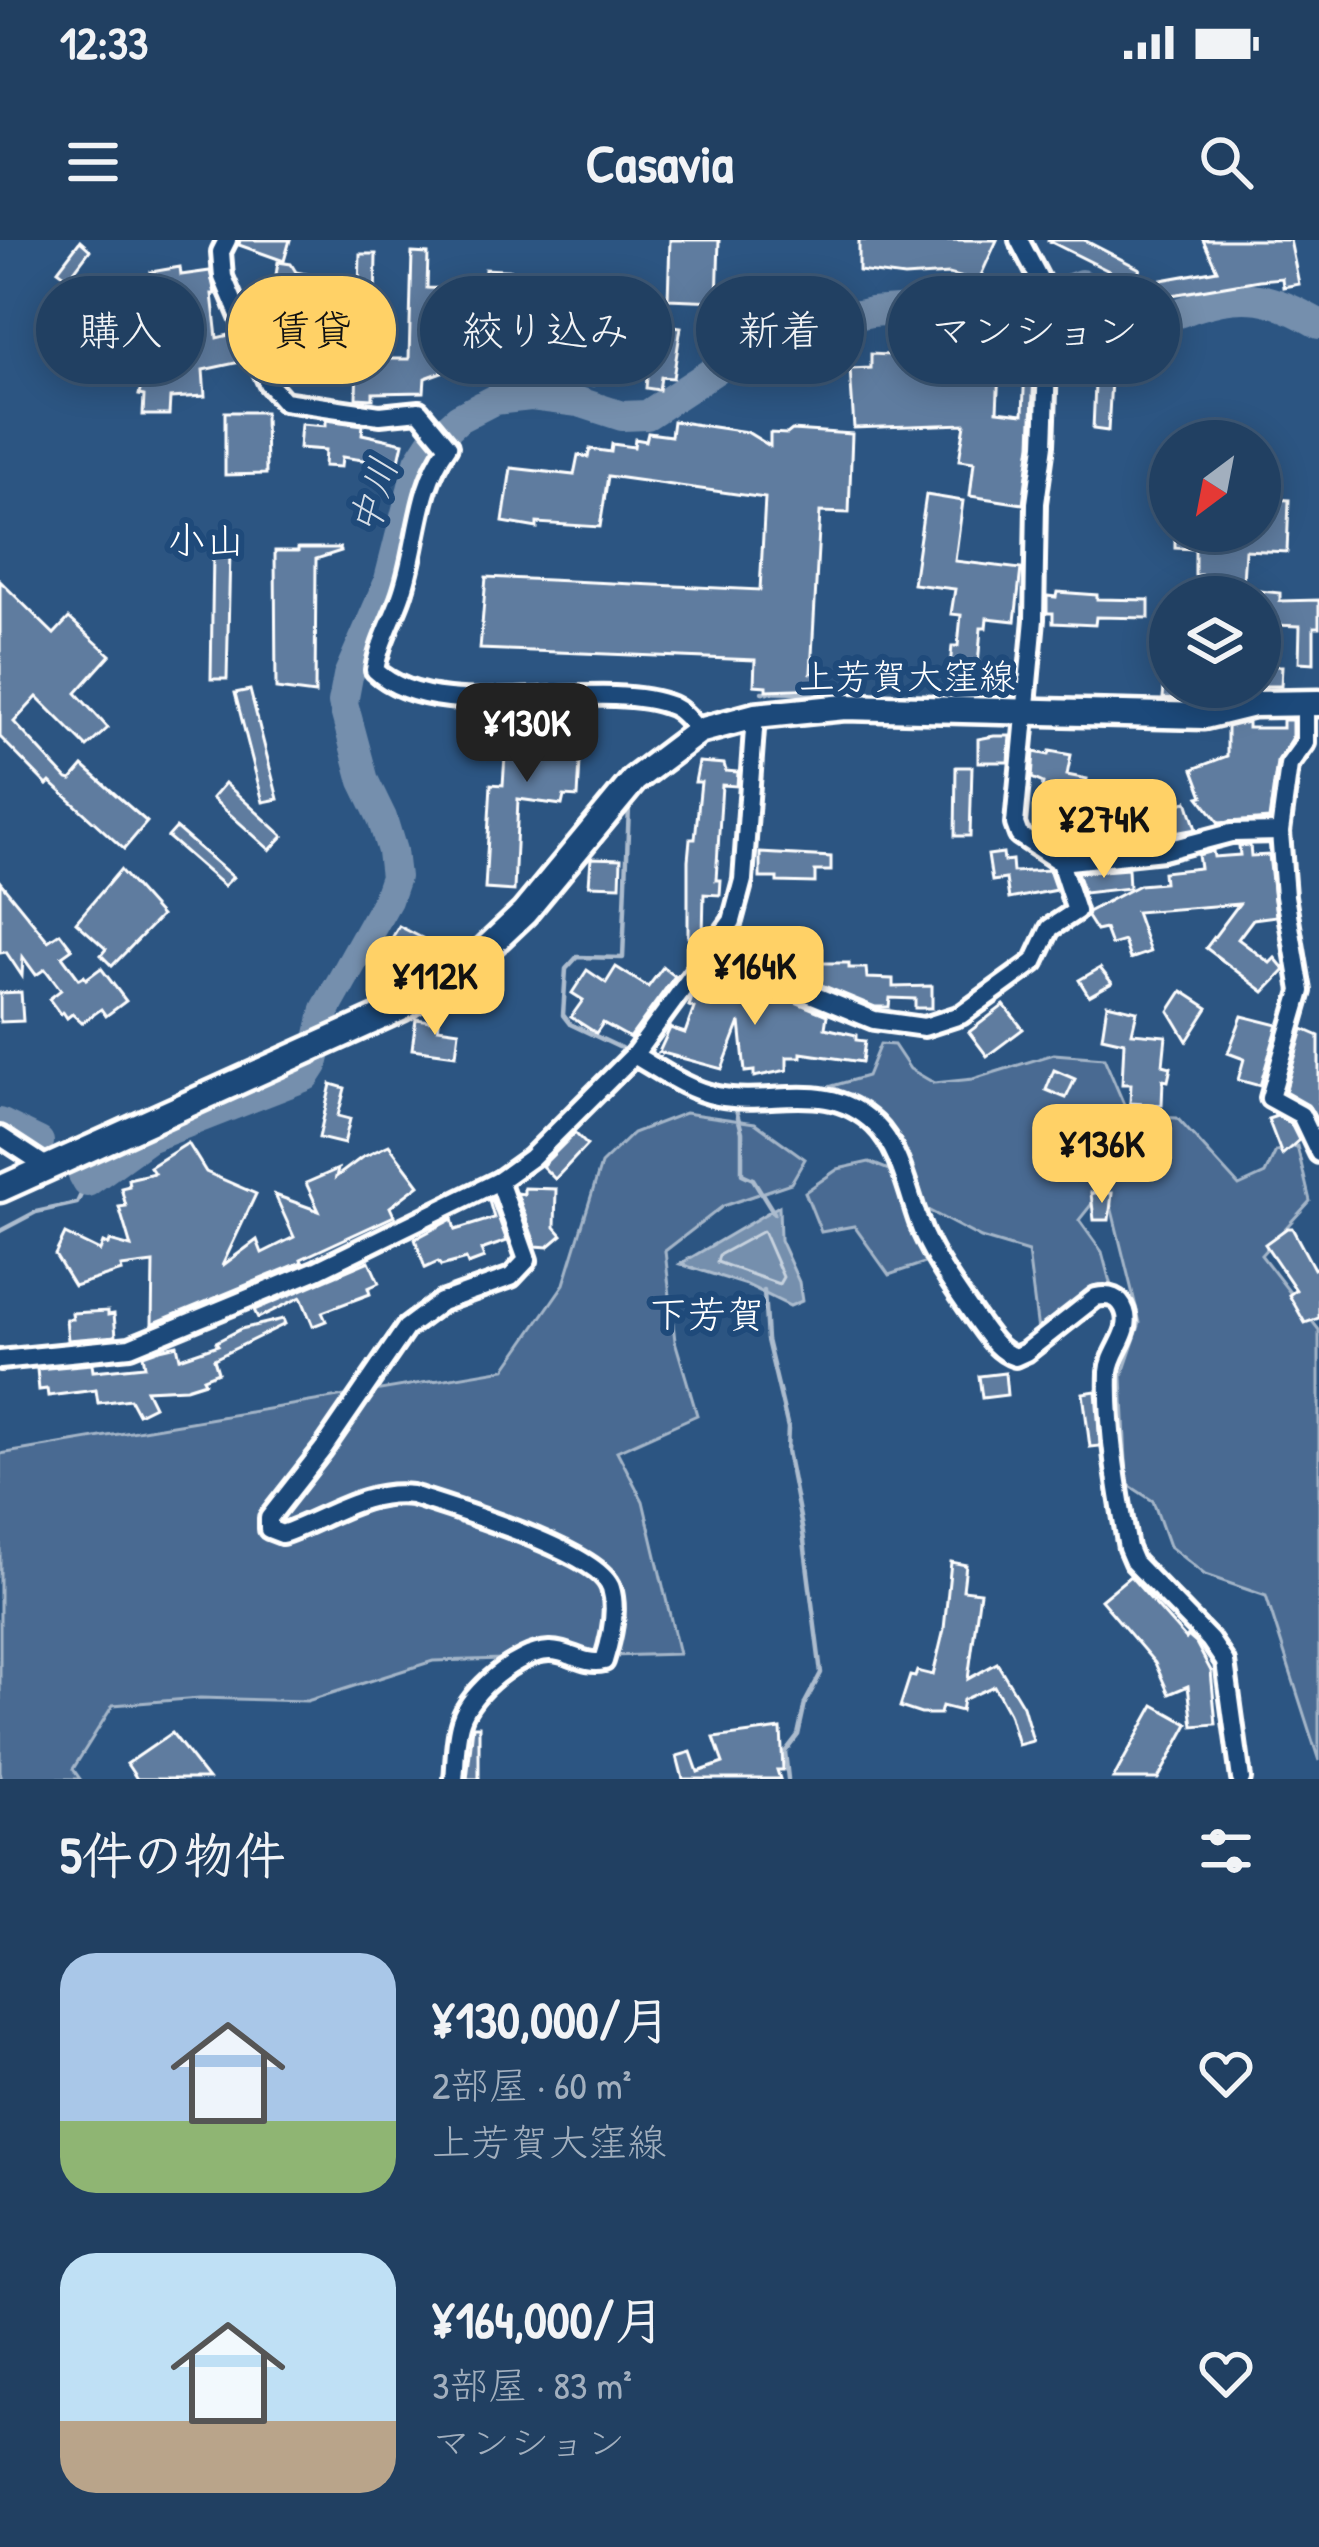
<!DOCTYPE html>
<html lang="ja">
<meta charset="utf-8">
<style>
:root{--surface:#214062;--page:#2d4b6b;--text:#f1f3f6;--muted:#a2afbe;--line:#3e5977;--accent:#ffd166}
body{margin:0;font-family:"Patrick Hand","Klee One",sans-serif;background:var(--page);color:var(--text);height:100vh;display:flex;flex-direction:column;font-size:45px;white-space:nowrap}
*{box-sizing:border-box;margin:0}
p{font-size:39px;color:var(--muted)}
.icon{flex:none;width:66px;height:66px;fill:none;stroke:currentColor;stroke-width:2;stroke-linecap:round;stroke-linejoin:round}
.map{position:relative;height:1539px;overflow:hidden}
.side{display:flex;flex-direction:column;background:var(--surface);flex:1}
.side>*{flex:none}
.guide{position:absolute;left:36px;top:36px;width:1248px;height:108px;display:flex;gap:24px}
.needle{width:78px;rotate:212deg}
.controls{position:absolute;left:1149px;top:180px;display:grid;gap:24px}
.controls a{display:grid;place-items:center;width:132px;height:132px;border-radius:50%;background:var(--surface);box-shadow:0 6px 30px #0003,0 0 0 3px var(--line);font-size:60px}
.price{position:absolute;translate:-50% -102px;padding:0 27px;border-radius:24px;background:var(--accent);color:#111;font-size:39px;line-height:78px;filter:drop-shadow(0 3px 6px #0008)}
.price::after{content:'';position:absolute;left:50%;top:72px;width:36px;height:27px;margin-left:-18px;background:inherit;clip-path:polygon(0 0,100% 0,50% 100%)}
.price.selected{background:#222;color:#fff}
ul{padding:0;list-style:none}
li{display:flex;align-items:center;gap:36px;height:300px;padding:0 60px}
li span{display:grid;place-items:center;flex:none;width:336px;height:240px;border-radius:36px;color:#555}
li>.icon{margin-inline-start:auto}
span .icon{width:144px;height:144px;fill:#fffc;stroke-width:1}
li b{font-size:51px}
h2{display:flex;justify-content:space-between;align-items:center;height:144px;padding:0 60px;font-size:51px}
.tag{padding:0 42px;border-radius:54px;background:var(--surface);box-shadow:0 6px 30px #0003,0 0 0 3px var(--line);font-size:42px;line-height:108px}
.tag.selected{background:var(--accent);color:#111}
.status{display:flex;justify-content:space-between;align-items:center;height:84px;padding:0 60px;background:var(--surface);direction:ltr}
.status svg{height:33px;fill:currentColor}
header{display:flex;justify-content:space-between;align-items:center;height:156px;padding:0 60px;background:var(--surface);font-size:54px;font-weight:800}
.map>svg:first-child{display:block}
</style>
<div class="status"><b>12:33</b><svg viewBox="0 0 49 12"><path d="M0 12V9h3v3zM5 12V6h3v6zM10 12V3h3v9zM15 12V0h3v12zM26 1h20v11H26zM47 4h2v5h-2z"/></svg></div>
<header><svg class="icon" aria-label="menu" viewBox="0 0 24 24"><path d="M4 6h16M4 12h16M4 18h16"/></svg>Casavia<svg class="icon" aria-label="search" viewBox="0 0 24 24"><circle cx="10" cy="10" r="6"/><path d="M15 15l6 6"/></svg></header>
<div class="map">
<svg width="1319" height="1539" viewBox="0 0 1319 1539">
<rect width="100%" height="100%" fill="#2c5582"/>
<filter id="ink" filterUnits="userSpaceOnUse"><feTurbulence type="fractalNoise" baseFrequency=".00833" numOctaves="2"/><feDisplacementMap in="SourceGraphic" scale="24" xChannelSelector="R" yChannelSelector="G"/><feConvolveMatrix kernelMatrix="1 2 1 2 8 2 1 2 1" color-interpolation-filters="sRGB"/></filter>
<g filter="url(#ink)">
<!-- green -->
<g fill="#486b92" stroke="#a4b5c8" stroke-width="3">
<path d="M880 804 894 805 910 829 934 843 973 839 1054 814 1104 818 1129 876 1177 878 1239 946 1265 934 1276 911 1297 906 1310 961 1261 1015 1319 1090V1521L1266 1356 1205 1335 1169 1306 1153 1261 1127 1244 1122 1136 1140 1083 1106 946 1079 980 1102 1012 1111 1046 1097 1045 1038 1091 1028 1012 981 998 922 967 896 894 874 870 832 846 867 836Z"/>
<path d="M685 873 755 883 805 919 791 943 723 966 665 1011 675 1101 697 1175 617 1211 643 1261 679 1414 433 1421 307 1461 200 1458 113 1465 73 1529 80 1539H0V1214L505 1129 564 1044 601 924 633 893Z"/>
<path d="M869 922 889 930 930 1021 889 1035 854 986 821 992 805 952 838 929Z"/>
</g>
<!-- water -->
<path fill="#748fad" stroke="#acbcce" stroke-width="3" d="M779 966 780 1000 799 1042 802 1061 790 1066 747 1045 680 1024Z"/>
<g fill="none" stroke-linecap="round" stroke-linejoin="round">
<!-- shore -->
<path stroke="#c7d2de" stroke-width="3" d="M763 991 783 1037 779 1044 717 1022 719 1015Z"/>
<!-- stream -->
<g stroke="#acbcce" stroke-width="4.5">
<path d="M762 452 1020 459"/>
<path d="M621 808 570 784 563 775 566 729 577 717 623 718 629 566"/>
<path d="M734 862 742 892V934L753 939 774 973"/>
<path d="M0 991 36 972 77 963 87 942"/>
<path d="M764 1051 767 1100 788 1188 787 1211 803 1293 821 1433 805 1463 798 1495 785 1512 788 1539"/>
</g>
<!-- river -->
<g stroke="#748fad" stroke-width="30">
<path d="M0 883 39 902"/>
<path d="M79 927 87 942 148 898 306 836 313 825 326 769 387 660 395 637 392 611 382 578 364 541 343 463 348 436 388 344 419 222 432 202 459 178 494 160 531 156 579 162 622 176 647 175 741 113 836 80 871 72 924 68 954 56 1022 59 1051 55 1081 44C1101 55 1126 73 1149 77 1165 79 1180 72 1195 67 1246 50 1273 57 1319 84"/>
</g>
</g>
<!-- building -->
<g fill="#5e7c9f" stroke="#fff" stroke-width="3">
<path d="M240 0H290L284 21 239 5Z"/>
<path d="M670 0H719L717 61 668 59Z"/>
<path d="M859 0H997L978 42 949 34 904 37 859 31Z"/>
<path d="M1047 0H1084L1140 29 1133 43Z"/>
<path d="M1203 0H1290L1299 44 1283 47 1282 38 1259 40 1143 60 1139 44 1217 30Z"/>
<path d="M80 1 90 10 69 38 58 30Z"/>
<path d="M412 13 428 14 427 48 484 50 485 29 539 32 538 68 614 71 617 47 652 50 647 82 681 87 673 138 661 137 659 150 646 148 647 138 618 133V142L596 139 594 145 537 140H488V136H482V130L450 129 425 138 424 152 373 153V159L356 158 360 14H376L374 119H409Z"/>
<path d="M278 22 291 24 296 32 315 36 302 80 270 73Z"/>
<path d="M180 27 181 35 210 31 215 54H212L217 98 233 94 245 121 203 130 205 156 170 158 169 175H143L144 156 139 155 148 116 124 110 101 96 97 102 81 92 104 54 113 60 117 54 159 81 151 32Z"/>
<path d="M1027 80 1036 81 1031 204 1023 264 970 256 974 222 959 220 965 184 854 188 850 129 871 128V114L928 117V122L985 120 986 110 1000 111 997 171 1023 174Z"/>
<path d="M297 93 299 113 291 139 282 140 262 96Z"/>
<path d="M1096 122 1112 123 1108 191 1093 189Z"/>
<path d="M225 172H265L266 234 225 235Z"/>
<path d="M326 180 363 185 362 194 403 203 398 225 342 217 341 227 324 226 325 210 299 208 301 184 326 186Z"/>
<path d="M673 181 747 192 770 206V193L787 194 792 190 852 194 849 273 820 272 811 433 825 432 826 448 766 450V446L754 445 755 420 480 409 486 337 760 350 765 258 608 236 600 287 537 283V288L503 282 511 228 574 235 578 215 588 217 590 209 611 212 612 204 634 207 635 199 646 201 648 193 671 196Z"/>
<path d="M926 255 963 261 955 321 1021 329 1015 381 987 378 986 388H981L978 426 1016 430 1014 453 985 454 986 440 949 437 952 406H958L961 375 951 374 955 349 913 344Z"/>
<path d="M1260 258 1289 260 1287 312 1245 310 1242 357H1225L1226 345 1216 344V335H1195V309L1175 308V291H1260Z"/>
<path d="M298 308H340L341 311 316 319 315 454 276 449 275 311H298Z"/>
<path d="M213 311H230L227 439H211Z"/>
<path d="M0 341 54 394 69 378 110 415 76 453 108 488 87 507 37 457 14 482 67 539 71 540 83 526 147 582 124 609 50 542 47 545 0 497Z"/>
<path d="M1260 351 1280 353V361L1319 360V387H1314V423L1299 422 1300 386 1274 385 1273 426H1282L1281 446H1260Z"/>
<path d="M1057 352 1097 355V359L1149 360V378L1096 377 1095 385 1053 383V373H1047V356L1056 357Z"/>
<path d="M1164 447H1205L1204 459 1163 458Z"/>
<path d="M250 450 278 559 263 562 235 453Z"/>
<path d="M491 472H506V490L546 493 549 478 582 485 578 557 564 556 562 565 518 559 514 651 485 649 491 544 503 545 505 516H486Z"/>
<path d="M1283 480H1292V499L1277 522 1269 579 1219 583 1199 557 1203 556 1193 529 1227 516V487L1248 482V488H1283Z"/>
<path d="M994 496H1010L1008 522H978V499Z"/>
<path d="M1050 511 1071 515 1067 535 1087 539 1082 567 1045 560 1047 551 1042 550 1043 543 1032 538 1034 512 1049 515Z"/>
<path d="M699 522 724 524 726 531 738 532 737 546 722 545 716 640H721L720 655 704 654 703 696 688 697V620L690 599H695L701 542H695Z"/>
<path d="M956 527H972L970 596H955Z"/>
<path d="M225 543 283 596 270 610 212 558Z"/>
<path d="M1187 561 1196 589 1121 603 1119 590 1144 587 1142 580Z"/>
<path d="M176 588 233 637 224 646 168 597Z"/>
<path d="M1250 605 1251 616 1269 615 1276 676 1253 679 1238 699 1270 723 1275 718 1285 730 1264 752 1206 708 1239 664 1136 672 1150 712 1130 719 1124 701 1111 705 1105 689 1096 691 1087 677 1088 672 1139 645 1164 643 1163 632 1200 628 1198 615 1213 611 1214 617 1240 615 1239 606Z"/>
<path d="M760 613 831 617V631H815V643L777 642V638H760Z"/>
<path d="M1003 613 1004 621 1012 620 1013 632 1049 630 1056 650 1009 659 1006 639 992 641 988 615Z"/>
<path d="M591 618 621 619 620 646 589 645Z"/>
<path d="M1128 629 1129 648 1084 653 1077 633Z"/>
<path d="M120 630 161 676 112 726 101 715 106 709 76 682Z"/>
<path d="M0 642 48 701 60 693 72 709 62 716 79 739 84 736 86 739 101 728 126 761 106 776 101 769 82 783 72 774 67 778 63 772 60 774 49 759 61 750 45 729 36 735 23 717 22 736 6 712 0 713Z"/>
<path d="M399 686 422 698 418 704 423 706 416 719 388 705Z"/>
<path d="M817 723H849V728H866L867 738 893 739V747L932 746V768H915V759L890 758 889 767H875L802 737V734L817 733Z"/>
<path d="M616 727 648 747 663 727 675 736 630 798 603 783 596 793 571 777 583 760 572 753 587 730 606 743Z"/>
<path d="M713 728 827 775 825 788 856 795V800L865 801 862 822 801 813V817H787V830L754 837V831L745 832 740 782 722 829 659 812 670 788 685 793 694 768 689 766 693 755Z"/>
<path d="M1100 728 1112 743 1089 756 1079 740Z"/>
<path d="M1182 751 1208 768 1187 801 1169 771Z"/>
<path d="M21 752 23 781 0 782V753Z"/>
<path d="M1107 764 1137 771 1132 793 1166 796 1163 825 1171 827 1168 841 1163 840 1162 865 1130 863 1131 844H1122L1124 802 1102 797Z"/>
<path d="M1004 765 1023 789 987 816 969 792Z"/>
<path d="M1242 776 1278 785 1260 846 1238 840 1244 819 1228 813Z"/>
<path d="M416 779 439 782 438 788 459 791 456 815 412 809Z"/>
<path d="M1303 789 1319 796V883L1308 865 1285 852Z"/>
<path d="M1054 830 1075 839 1066 858 1046 850Z"/>
<path d="M331 844 345 848 338 876 350 879 344 904 319 898Z"/>
<path d="M1277 876 1291 884 1299 900 1282 915 1268 879Z"/>
<path d="M575 893 587 905 555 939 542 926Z"/>
<path d="M188 903 206 932 256 954 222 1026 257 1000 262 1013 294 997 275 955 319 971 306 943 338 929 336 937 361 918 389 905 419 945 390 967 394 976 301 1019 302 1022 152 1084 153 1023 121 1027 122 1031 74 1046 55 1015 65 994 100 1011 103 1003 109 1005 110 1001 131 1007 119 967 126 966 121 948 129 946 128 939 154 933 150 927Z"/>
<path d="M524 948 556 949 555 987 562 995 548 1007 536 1006 517 953 524 954Z"/>
<path d="M1091 953H1112L1109 980H1094Z"/>
<path d="M492 960 507 1001 481 1010 484 1018 468 1024 466 1019 441 1026 438 1022 425 1028 415 999 452 979 455 990 494 978 489 961Z"/>
<path d="M1287 988H1292L1314 1029 1319 1026V1078L1305 1083 1289 1055 1296 1050 1265 1004Z"/>
<path d="M369 1021 379 1043 368 1048 370 1054 322 1072 326 1081 313 1086 301 1057 258 1078 254 1070Z"/>
<path d="M108 1071V1075L114 1074 116 1096 68 1100 66 1079H73L72 1073Z"/>
<path d="M283 1079 285 1084 214 1119 218 1132 203 1138 205 1142 186 1148 146 1150 154 1166 138 1174 130 1159 98 1163 96 1150 48 1156 47 1149 39 1150 37 1129 92 1124 93 1131 145 1126 143 1115 160 1109 177 1105 180 1118 218 1105 216 1102 241 1089Z"/>
<path d="M1005 1133 1007 1155 982 1158 979 1136Z"/>
<path d="M1096 1151 1100 1206 1090 1207 1083 1153Z"/>
<path d="M951 1322 966 1325 963 1350 980 1352 968 1439 997 1423 1023 1466 1033 1501 1018 1505 1009 1473 994 1446 963 1460 961 1471 942 1466 940 1474H921L900 1467 910 1436 915 1437 917 1431 933 1435 944 1389Z"/>
<path d="M1130 1336 1186 1399 1188 1396 1196 1403 1211 1431 1216 1484 1193 1486 1188 1446 1169 1454 1155 1423 1101 1360Z"/>
<path d="M1154 1465 1188 1484 1158 1539H1113Z"/>
<path d="M473 1486H479V1539H467Z"/>
<path d="M781 1489 783 1530H777L780 1539H683L677 1516 691 1512 698 1532 723 1523 714 1498Z"/>
<path d="M172 1493 208 1539H137L127 1524Z"/>
</g>
<g fill="none" stroke-linecap="round" stroke-linejoin="round">
<!-- street casing -->
<g stroke="#fff" stroke-width="26">
<g id="street">
<path d="M227 0 221 12 223 37 268 143 284 161 380 175 419 171 448 206C415 251 419 308 400 359 391 383 379 404 375 430 438 490 597 435 672 466 683 471 691 482 699 491"/>
<path d="M1305 464V503L1289 525 1280 592 1285 656 1301 751 1270 858 1301 875 1319 913"/>
<path d="M1060 622 1163 611 1231 593 1280 592"/>
<path d="M710 713 874 780 924 787 961 775 1034 722 1050 688 1076 671 1060 622 1019 595 1015 584 1034 379 1036 263 1044 205 1049 73 1043 46 1019 0"/>
<path d="M634 815C660 830 687 850 717 856 773 867 827 838 875 884 902 910 909 959 923 993 937 1024 957 1051 976 1079 987 1094 997 1111 1015 1117L1026 1112 1096 1057C1109 1054 1120 1057 1125 1071 1133 1093 1110 1111 1109 1132 1107 1189 1118 1252 1128 1308L1134 1322 1210 1400 1225 1422 1241 1539"/>
<path d="M0 896 46 926"/>
<path d="M0 1120 130 1107 317 1030 499 941 531 918 634 815 732 681 743 640 755 476"/>
<path d="M454 1539C456 1521 455 1499 461 1481 470 1451 518 1412 549 1411 569 1410 583 1426 604 1421 611 1399 618 1371 611 1348 599 1311 451 1268 412 1255 365 1249 326 1279 282 1294L269 1289V1278L323 1209 406 1088 441 1062 511 1037 527 1020 499 941"/>
</g>
</g>
<!-- secondary casing -->
<g stroke="#fff" stroke-width="33">
<path id="secondary" d="M0 949 401 768 469 725 524 673 634 540 699 491 755 476 845 467 1204 476 1253 464 1319 463"/>
</g>
<!-- street -->
<use href="#street" stroke="#1f4a7a" stroke-width="16"/>
<!-- secondary -->
<use href="#secondary" stroke="#1f4a7a" stroke-width="24"/>
</g>
</g>
<g text-anchor="middle" stroke-width="12" stroke-linejoin="round" paint-order="stroke">
<!-- street labels -->
<g font-size="36" fill="#fff" stroke="#1f4a7a">
<text x="907" y="449">上芳賀大窪線</text>
</g>
<!-- water labels -->
<g font-size="39" font-style="italic" fill="#d5dde6" stroke="#1f4a7a">
<text transform="translate(373 256) rotate(-73)" y="14">中川</text>
</g>
<!-- neighbourhood labels -->
<g font-size="39" fill="#fff" stroke="#1f4a7a">
<text x="206" y="314">小山</text>
<text x="707" y="1088">下芳賀</text>
</g>
</g>
</svg>
<div class="controls">
<a><svg class="needle" viewBox="-14 -14 28 28"><path d="M0-13l5 13h-10z" fill="#e53935"/><path d="M0 13l5-13h-10z" fill="#a2afbe"/></svg></a>
<a><svg class="icon" aria-label="layers" viewBox="0 0 24 24"><path d="M12 4l9 5-9 5-9-5zM3 14l9 5 9-5"/></svg></a>
</div>
<b class="price selected" style="left:527px;top:545px">¥130K</b>
<b class="price" style="left:1104px;top:641px">¥274K</b>
<b class="price" style="left:755px;top:788px">¥164K</b>
<b class="price" style="left:435px;top:798px">¥112K</b>
<b class="price" style="left:1102px;top:966px">¥136K</b>
<div class="guide">
<a class="tag">購入</a>
<a class="tag selected">賃貸</a>
<a class="tag">絞り込み</a>
<a class="tag">新着</a>
<a class="tag">マンション</a>
</div>
</div>
<section class="side">
<h2>5件の物件<svg class="icon" aria-label="filters" viewBox="0 0 24 24"><path d="M4 7h16M4 17h16"/><circle cx="9" cy="7" r="2"/><circle cx="15" cy="17" r="2"/></svg></h2>
<ul>
<li><span style="background:linear-gradient(#a9c7e8 70%,#8fb573 0)"><svg class="icon" aria-label="home" viewBox="0 0 24 24"><path d="M3 11l9-7 9 7M6 9v11h12V9"/></svg></span><div><b>¥130,000/月</b><p>2部屋 · 60 m²</p><p>上芳賀大窪線</p></div><svg class="icon" aria-label="heart" viewBox="0 0 24 24"><path d="M12 20l-8-8c-3-5 5-10 8-4 3-6 11-1 8 4z"/></svg></li>
<li><span style="background:linear-gradient(#bfe0f5 70%,#b9a48a 0)"><svg class="icon" aria-label="home" viewBox="0 0 24 24"><path d="M3 11l9-7 9 7M6 9v11h12V9"/></svg></span><div><b>¥164,000/月</b><p>3部屋 · 83 m²</p><p>マンション</p></div><svg class="icon" aria-label="heart" viewBox="0 0 24 24"><path d="M12 20l-8-8c-3-5 5-10 8-4 3-6 11-1 8 4z"/></svg></li>
</ul>
</section>
